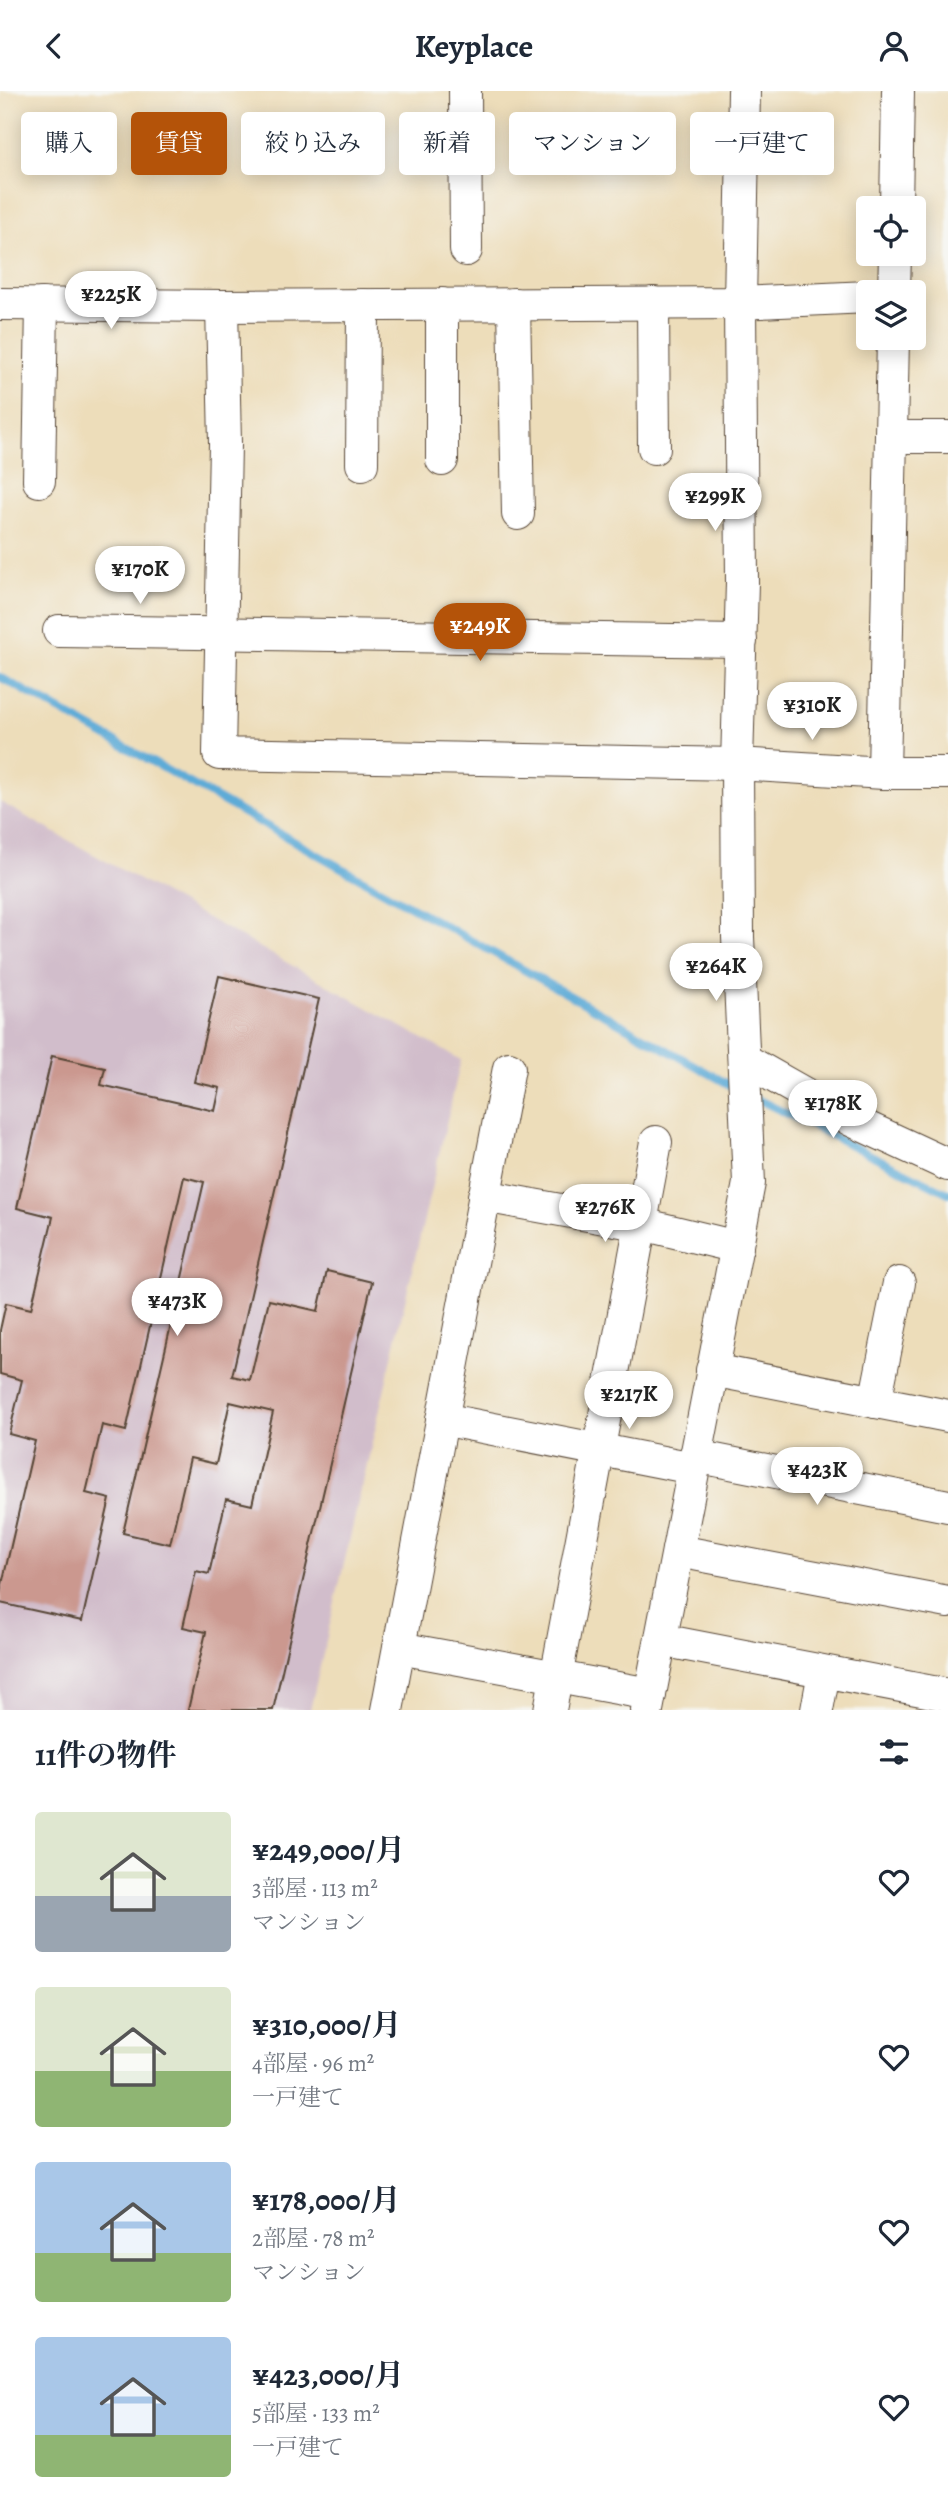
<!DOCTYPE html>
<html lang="ja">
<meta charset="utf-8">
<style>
:root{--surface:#fff;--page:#f6f6f7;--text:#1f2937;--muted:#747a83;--accent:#b45309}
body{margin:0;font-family:Alegreya,"Noto Serif JP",serif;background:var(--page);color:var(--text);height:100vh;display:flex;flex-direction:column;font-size:26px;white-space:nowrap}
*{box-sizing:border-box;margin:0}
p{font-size:23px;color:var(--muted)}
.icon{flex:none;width:38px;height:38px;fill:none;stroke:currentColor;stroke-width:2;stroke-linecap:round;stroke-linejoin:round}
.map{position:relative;height:1619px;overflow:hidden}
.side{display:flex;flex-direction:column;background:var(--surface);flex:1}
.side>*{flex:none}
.guide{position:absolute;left:21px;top:21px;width:906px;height:63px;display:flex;gap:14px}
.buttons{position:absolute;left:856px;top:105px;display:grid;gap:14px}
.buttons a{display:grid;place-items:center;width:70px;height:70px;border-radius:7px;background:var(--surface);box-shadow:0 4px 18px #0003;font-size:35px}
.price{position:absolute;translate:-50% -60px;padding:0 16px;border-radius:24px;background:#fff;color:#222;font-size:23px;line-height:46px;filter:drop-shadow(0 2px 4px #0008)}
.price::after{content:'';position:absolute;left:50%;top:42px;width:21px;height:16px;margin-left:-10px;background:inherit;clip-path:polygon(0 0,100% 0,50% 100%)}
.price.on{background:var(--accent);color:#fff}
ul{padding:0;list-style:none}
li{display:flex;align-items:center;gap:21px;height:175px;padding:0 35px}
li span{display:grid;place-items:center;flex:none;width:196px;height:140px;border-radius:7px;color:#555}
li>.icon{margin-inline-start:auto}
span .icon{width:84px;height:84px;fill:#fffc;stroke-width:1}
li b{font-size:30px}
h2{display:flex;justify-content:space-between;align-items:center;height:84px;padding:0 35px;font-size:30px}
.chip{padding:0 24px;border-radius:7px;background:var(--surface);box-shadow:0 4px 18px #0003;font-size:24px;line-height:63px}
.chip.on{background:var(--accent);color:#fff}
header{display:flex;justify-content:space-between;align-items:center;height:91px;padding:0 35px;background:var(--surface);font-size:32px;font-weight:700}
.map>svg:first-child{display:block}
</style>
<header><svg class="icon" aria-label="back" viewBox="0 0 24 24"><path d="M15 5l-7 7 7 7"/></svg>Keyplace<svg class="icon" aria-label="person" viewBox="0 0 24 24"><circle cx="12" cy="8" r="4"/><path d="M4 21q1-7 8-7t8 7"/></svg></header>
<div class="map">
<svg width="948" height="1619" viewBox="0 0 948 1619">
<rect width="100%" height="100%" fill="#f6f6f2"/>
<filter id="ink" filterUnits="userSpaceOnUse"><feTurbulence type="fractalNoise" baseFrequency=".0143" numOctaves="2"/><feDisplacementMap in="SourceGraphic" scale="14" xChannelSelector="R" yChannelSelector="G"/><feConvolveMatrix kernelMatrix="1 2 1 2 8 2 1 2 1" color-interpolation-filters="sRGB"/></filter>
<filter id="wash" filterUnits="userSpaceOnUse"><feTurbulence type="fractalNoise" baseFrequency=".00686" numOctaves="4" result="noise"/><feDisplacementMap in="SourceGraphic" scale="28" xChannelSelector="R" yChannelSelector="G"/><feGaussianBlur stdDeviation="1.57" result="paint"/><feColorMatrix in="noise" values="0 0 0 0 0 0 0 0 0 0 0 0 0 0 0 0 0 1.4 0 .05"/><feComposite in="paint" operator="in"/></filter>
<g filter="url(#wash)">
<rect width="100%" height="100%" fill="#edddba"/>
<!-- industrial -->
<path fill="#d1bdcb" d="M0 711 461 969 310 1619H0Z"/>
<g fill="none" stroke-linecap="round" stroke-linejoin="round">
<!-- stream -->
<g stroke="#5dabd7" stroke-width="8">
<path d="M0 586 737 998"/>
<path d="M751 1005 948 1102"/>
</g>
</g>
<g id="blocks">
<!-- building -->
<path fill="#cb988f" d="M219 885 319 908 232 1285 250 1289 269 1209 318 1220 327 1180 372 1191 273 1619H188L206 1541 183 1536 196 1480 209 1483 226 1408 252 1414 273 1321 230 1311 216 1373 190 1367 170 1453 123 1442 204 1091 184 1086 126 1340 102 1334 86 1402 110 1408 82 1530 0 1512V1502L35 1350 9 1343 22 1289 0 1283V1239L6 1212 31 1218 53 1126 17 1117 52 965 105 977 101 994 215 1020 220 997 194 991Z"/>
</g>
</g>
<g filter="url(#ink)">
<use href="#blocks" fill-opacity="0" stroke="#564535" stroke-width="2"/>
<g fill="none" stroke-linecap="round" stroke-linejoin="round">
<!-- street casing -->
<g stroke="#564535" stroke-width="34">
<g id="street">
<path d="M465 0 466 159"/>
<path d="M896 117 898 0"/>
<path d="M894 201 895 163"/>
<path d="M653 212 654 357"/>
<path d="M0 213 222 215 740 212 868 206"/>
<path d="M514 213 518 423"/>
<path d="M222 215 225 353 219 663 737 673 884 682H948"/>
<path d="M891 346H948"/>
<path d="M442 369V213"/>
<path d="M362 373 363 214"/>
<path d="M39 390 42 213"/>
<path d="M59 540 741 550"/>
<path d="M884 682 893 247"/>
<path d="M745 969 851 1029 948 1074"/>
<path d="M484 1105 654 1136 737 1156"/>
<path d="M712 1279 948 1325"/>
<path d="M875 1311 899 1192"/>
<path d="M442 1328 693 1377"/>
<path d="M695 1365 948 1415"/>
<path d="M678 1460 948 1511"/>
<path d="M661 1549 948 1604"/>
<path d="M399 1557 650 1603"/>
<path d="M387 1619 509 977"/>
<path d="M550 1619 656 1051"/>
<path d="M647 1619 749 1092 738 846 737 673 742 491 740 212 744 0"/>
<path d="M817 1619 824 1581"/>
</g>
</g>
<!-- street -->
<use href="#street" stroke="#fff" stroke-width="32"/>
</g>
</g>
</svg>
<div class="buttons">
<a><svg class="icon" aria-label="locate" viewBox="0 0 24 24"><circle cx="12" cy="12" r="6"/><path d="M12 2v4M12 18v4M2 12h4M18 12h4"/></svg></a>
<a><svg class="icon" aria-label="layers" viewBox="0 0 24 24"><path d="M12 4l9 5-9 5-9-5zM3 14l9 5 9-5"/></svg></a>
</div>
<b class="price" style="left:111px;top:240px">¥225K</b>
<b class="price" style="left:715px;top:442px">¥299K</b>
<b class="price" style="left:140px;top:515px">¥170K</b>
<b class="price on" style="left:480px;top:572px">¥249K</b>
<b class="price" style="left:812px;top:651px">¥310K</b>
<b class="price" style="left:716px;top:912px">¥264K</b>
<b class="price" style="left:833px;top:1049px">¥178K</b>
<b class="price" style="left:605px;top:1153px">¥276K</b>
<b class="price" style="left:177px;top:1247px">¥473K</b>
<b class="price" style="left:629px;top:1340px">¥217K</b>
<b class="price" style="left:817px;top:1416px">¥423K</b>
<div class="guide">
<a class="chip">購入</a>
<a class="chip on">賃貸</a>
<a class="chip">絞り込み</a>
<a class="chip">新着</a>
<a class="chip">マンション</a>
<a class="chip">一戸建て</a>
</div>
</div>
<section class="side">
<h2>11件の物件<svg class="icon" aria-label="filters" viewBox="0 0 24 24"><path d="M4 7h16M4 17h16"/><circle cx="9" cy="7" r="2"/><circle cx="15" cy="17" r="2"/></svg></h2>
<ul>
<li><span style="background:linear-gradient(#dfe7d0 60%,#9aa5b1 0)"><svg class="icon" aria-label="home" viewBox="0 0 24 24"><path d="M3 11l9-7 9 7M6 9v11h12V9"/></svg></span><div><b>¥249,000/月</b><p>3部屋 · 113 m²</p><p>マンション</p></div><svg class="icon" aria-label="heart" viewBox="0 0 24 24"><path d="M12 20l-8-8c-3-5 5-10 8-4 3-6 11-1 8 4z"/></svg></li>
<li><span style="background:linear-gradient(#dfe7d0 60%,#8fb573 0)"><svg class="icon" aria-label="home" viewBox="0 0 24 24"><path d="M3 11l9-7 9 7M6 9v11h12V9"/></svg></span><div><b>¥310,000/月</b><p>4部屋 · 96 m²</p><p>一戸建て</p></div><svg class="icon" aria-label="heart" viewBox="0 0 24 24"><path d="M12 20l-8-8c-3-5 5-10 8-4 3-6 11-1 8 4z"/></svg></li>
<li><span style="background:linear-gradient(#a9c7e8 65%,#8fb573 0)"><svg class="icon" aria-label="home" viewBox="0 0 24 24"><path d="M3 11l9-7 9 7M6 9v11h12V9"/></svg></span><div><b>¥178,000/月</b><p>2部屋 · 78 m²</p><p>マンション</p></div><svg class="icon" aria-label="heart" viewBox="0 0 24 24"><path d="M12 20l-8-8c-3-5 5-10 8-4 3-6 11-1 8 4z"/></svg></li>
<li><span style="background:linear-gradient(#a9c7e8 70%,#8fb573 0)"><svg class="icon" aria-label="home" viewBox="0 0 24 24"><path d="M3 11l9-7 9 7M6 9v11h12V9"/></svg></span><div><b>¥423,000/月</b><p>5部屋 · 133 m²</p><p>一戸建て</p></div><svg class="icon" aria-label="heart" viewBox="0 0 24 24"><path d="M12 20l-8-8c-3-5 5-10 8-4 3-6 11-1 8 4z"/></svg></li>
</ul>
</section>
